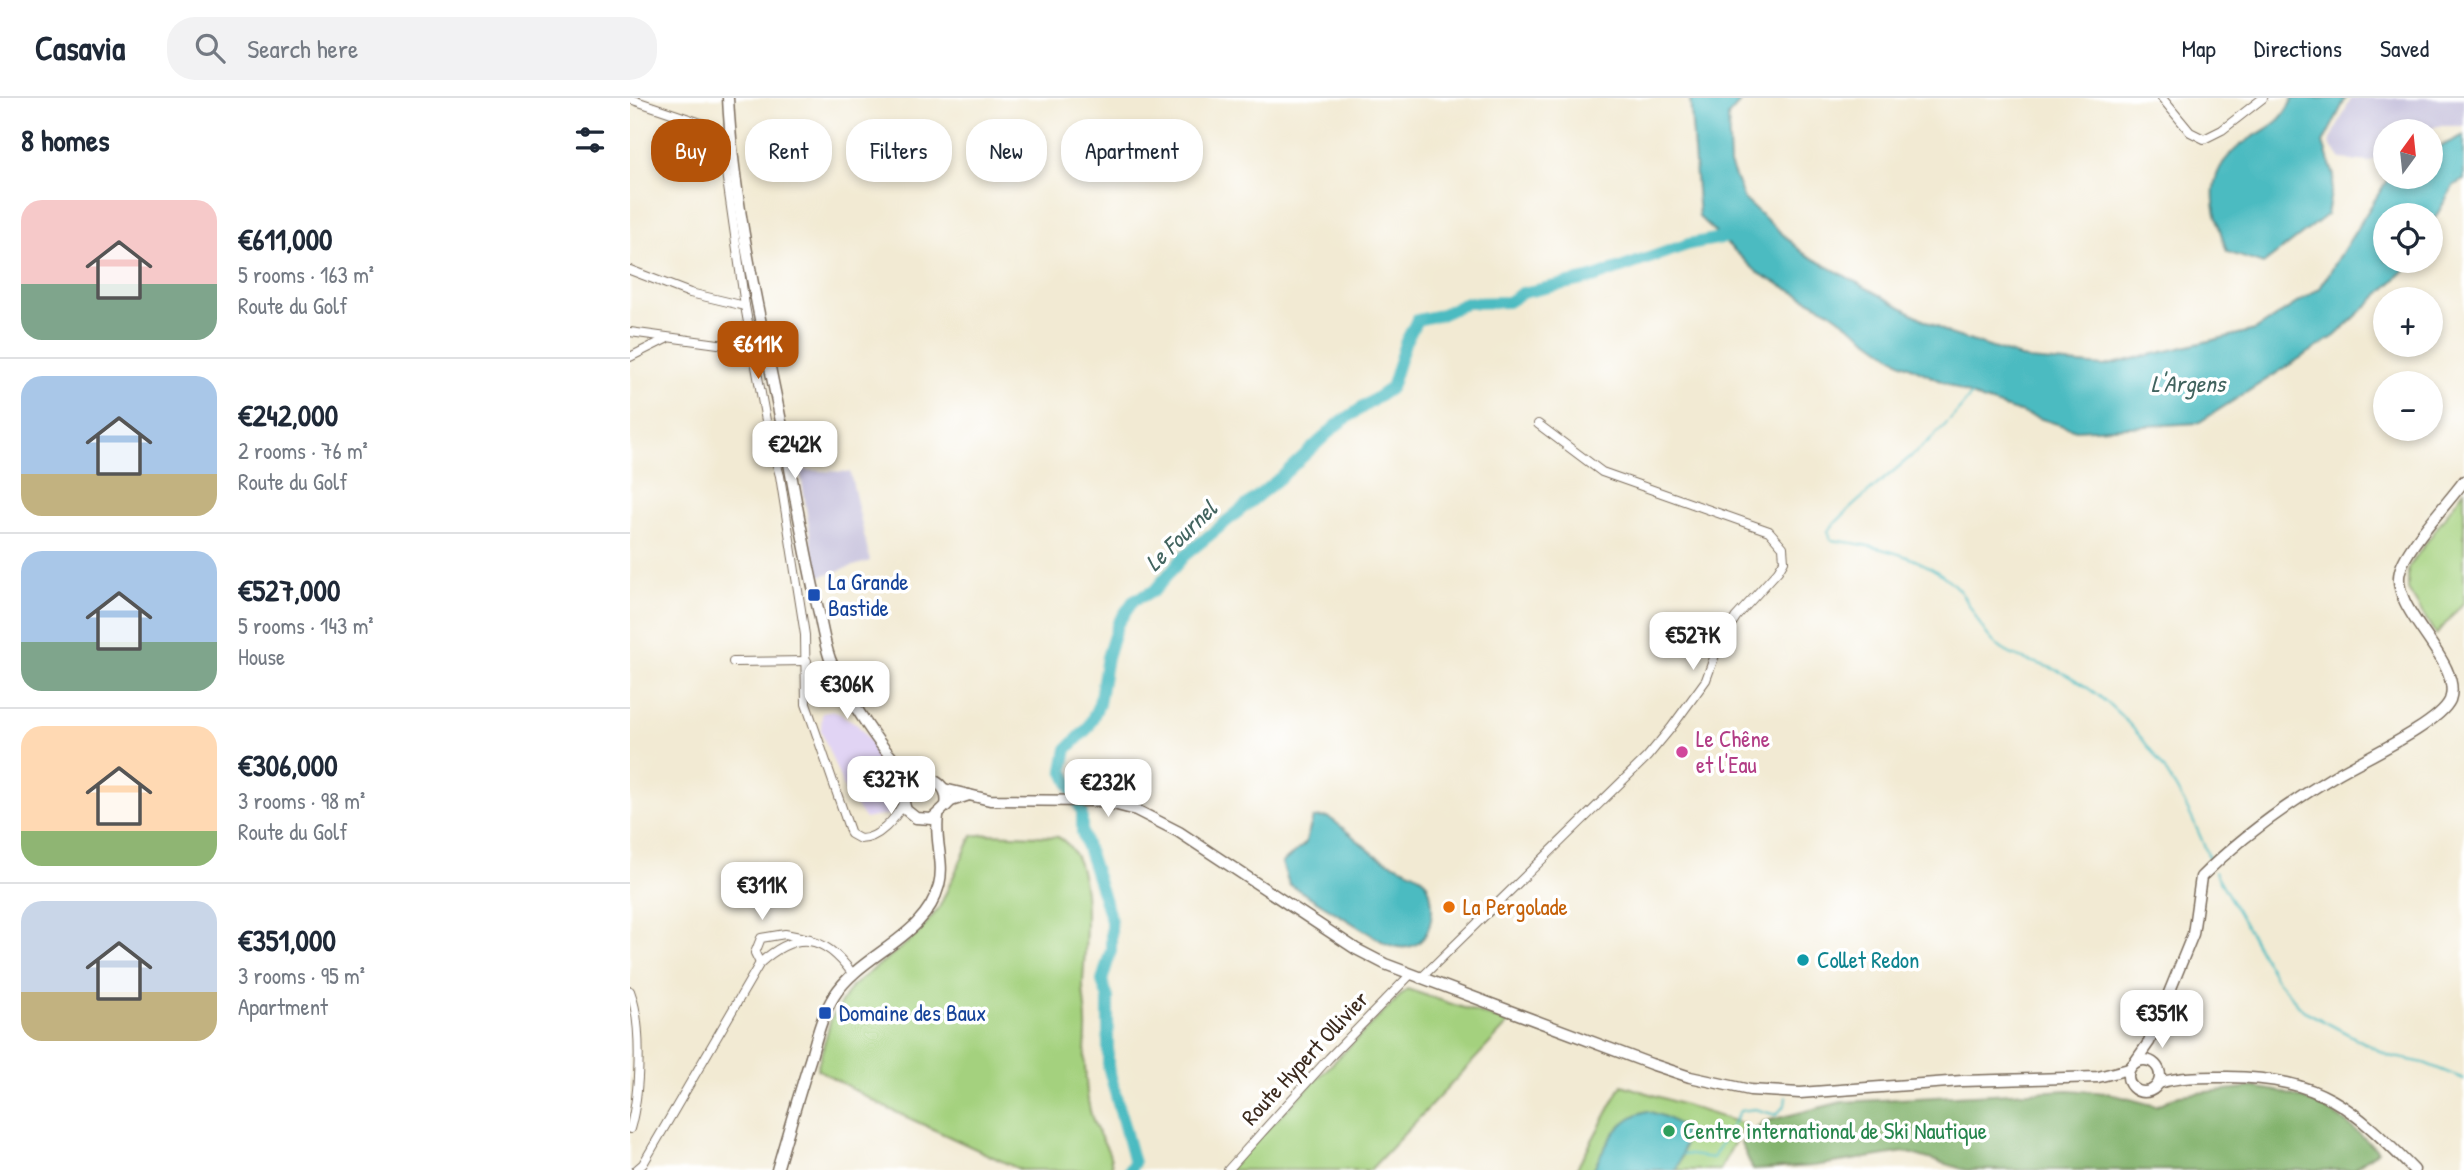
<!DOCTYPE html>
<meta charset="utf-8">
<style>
:root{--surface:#fff;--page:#f2f2f3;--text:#1f2937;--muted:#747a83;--line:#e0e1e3;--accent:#b45309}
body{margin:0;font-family:"Patrick Hand",sans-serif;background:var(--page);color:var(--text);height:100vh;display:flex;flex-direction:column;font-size:26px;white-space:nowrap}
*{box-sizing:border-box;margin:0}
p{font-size:23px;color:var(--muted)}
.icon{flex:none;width:38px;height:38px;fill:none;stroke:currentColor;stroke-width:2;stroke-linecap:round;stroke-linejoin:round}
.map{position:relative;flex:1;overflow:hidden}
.side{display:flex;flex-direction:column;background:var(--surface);width:630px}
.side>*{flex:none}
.top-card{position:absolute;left:21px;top:21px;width:665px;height:63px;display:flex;gap:14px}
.needle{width:46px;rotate:15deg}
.controls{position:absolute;left:1743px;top:21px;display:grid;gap:14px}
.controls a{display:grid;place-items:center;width:70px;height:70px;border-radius:50%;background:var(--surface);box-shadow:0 4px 10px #0003;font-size:35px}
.price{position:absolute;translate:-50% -60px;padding:0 16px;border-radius:14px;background:#fff;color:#222;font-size:23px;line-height:46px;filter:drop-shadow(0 2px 4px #0008)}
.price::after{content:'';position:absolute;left:50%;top:42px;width:21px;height:16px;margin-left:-10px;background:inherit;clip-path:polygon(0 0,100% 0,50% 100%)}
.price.selected{background:var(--accent);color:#fff}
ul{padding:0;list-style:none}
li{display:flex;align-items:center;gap:21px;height:175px;padding:0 21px}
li+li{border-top:2px solid var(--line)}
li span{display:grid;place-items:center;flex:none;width:196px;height:140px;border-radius:21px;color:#555}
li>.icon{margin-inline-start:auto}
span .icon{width:84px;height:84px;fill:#fffc;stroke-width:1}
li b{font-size:30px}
h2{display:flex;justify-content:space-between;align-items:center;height:84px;padding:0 21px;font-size:30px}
.tag{padding:0 24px;border-radius:28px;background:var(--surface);box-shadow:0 4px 10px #0003;font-size:24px;line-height:63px}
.tag.selected{background:var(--accent);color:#fff}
header{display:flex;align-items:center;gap:42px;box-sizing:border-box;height:98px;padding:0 35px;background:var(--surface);border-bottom:2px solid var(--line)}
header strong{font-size:33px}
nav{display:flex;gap:38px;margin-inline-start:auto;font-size:24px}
.search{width:490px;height:63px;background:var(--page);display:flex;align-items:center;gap:18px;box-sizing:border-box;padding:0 24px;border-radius:28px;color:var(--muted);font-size:26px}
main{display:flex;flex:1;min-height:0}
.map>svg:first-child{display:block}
</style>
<header>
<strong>Casavia</strong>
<div class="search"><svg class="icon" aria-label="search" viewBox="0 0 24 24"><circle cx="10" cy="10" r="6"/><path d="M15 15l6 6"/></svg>Search here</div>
<nav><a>Map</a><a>Directions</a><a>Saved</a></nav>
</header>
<main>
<section class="side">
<h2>8 homes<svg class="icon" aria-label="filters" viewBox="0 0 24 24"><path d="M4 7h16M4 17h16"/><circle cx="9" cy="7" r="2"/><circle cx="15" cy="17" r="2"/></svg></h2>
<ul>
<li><span style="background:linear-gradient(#f6c9c9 60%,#7fa58c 0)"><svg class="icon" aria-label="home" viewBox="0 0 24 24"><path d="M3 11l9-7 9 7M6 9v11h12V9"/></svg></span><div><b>€611,000</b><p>5 rooms · 163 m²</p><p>Route du Golf</p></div></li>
<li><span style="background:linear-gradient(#a9c7e8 70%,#c2b280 0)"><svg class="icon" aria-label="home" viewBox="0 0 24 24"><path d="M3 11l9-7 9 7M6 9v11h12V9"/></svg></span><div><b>€242,000</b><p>2 rooms · 76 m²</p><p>Route du Golf</p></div></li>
<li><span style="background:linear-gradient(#a9c7e8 65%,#7fa58c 0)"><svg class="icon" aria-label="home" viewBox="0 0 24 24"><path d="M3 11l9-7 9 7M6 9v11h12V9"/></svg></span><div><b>€527,000</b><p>5 rooms · 143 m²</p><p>House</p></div></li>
<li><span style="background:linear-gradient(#ffd9b3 75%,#8fb573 0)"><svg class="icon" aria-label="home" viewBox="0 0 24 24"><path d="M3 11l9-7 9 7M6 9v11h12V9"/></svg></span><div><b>€306,000</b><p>3 rooms · 98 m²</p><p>Route du Golf</p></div></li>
<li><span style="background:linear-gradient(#c9d6e8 65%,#c2b280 0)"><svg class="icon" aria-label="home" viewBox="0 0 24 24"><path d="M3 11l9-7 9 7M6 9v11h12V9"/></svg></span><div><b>€351,000</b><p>3 rooms · 95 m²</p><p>Apartment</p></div></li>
</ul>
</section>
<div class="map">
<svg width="1834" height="1072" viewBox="0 0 1834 1072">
<rect width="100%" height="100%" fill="#fff"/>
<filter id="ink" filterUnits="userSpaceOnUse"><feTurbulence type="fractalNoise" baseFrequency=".0143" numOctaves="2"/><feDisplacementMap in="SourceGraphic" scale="14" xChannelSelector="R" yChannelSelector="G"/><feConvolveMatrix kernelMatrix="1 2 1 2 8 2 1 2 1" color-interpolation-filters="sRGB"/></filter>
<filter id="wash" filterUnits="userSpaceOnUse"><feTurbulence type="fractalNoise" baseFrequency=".00686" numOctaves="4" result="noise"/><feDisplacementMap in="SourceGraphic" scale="28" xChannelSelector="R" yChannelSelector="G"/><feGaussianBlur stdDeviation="1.57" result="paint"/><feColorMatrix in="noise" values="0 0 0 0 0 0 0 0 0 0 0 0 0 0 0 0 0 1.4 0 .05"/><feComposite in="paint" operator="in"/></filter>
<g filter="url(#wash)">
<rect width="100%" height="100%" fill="#f2ead3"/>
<!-- built -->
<path fill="#e1d4f4" d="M203 612 227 626 265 677 260 716 235 721 216 695 191 633 192 615Z"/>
<!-- industrial -->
<g fill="#c5c0db">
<path d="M1721 0H1834V28H1807L1797 33H1755V56L1739 64 1711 61 1699 46Z"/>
<path d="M170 372 220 374 240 463 187 479Z"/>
</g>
<!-- green -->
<g fill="#a4d17e" stroke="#707e4e" stroke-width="2">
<path d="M1834 392V504L1806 537 1778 492V470Z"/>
<path d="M359 736 428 739C468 760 454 850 453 886 453 899 456 911 456 924 457 938 454 952 455 967 456 984 457 1009 464 1025 471 1043 480 1049 482 1069L479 1072H391L255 1009 187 971 201 921 221 889 287 837 309 810 342 738Z"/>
<path d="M777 891 879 925 740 1072H596Z"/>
<path d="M992 987 1114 1026 1090 1072H946Z"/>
</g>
<!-- forest -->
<path fill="#83b36d" stroke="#5f6e46" stroke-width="2" d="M1623 989C1683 998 1704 1011 1748 1053L1722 1072H1336L1275 1054 1184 1068 1123 1072 1111 1045 1133 1024 1212 1004 1439 992 1477 995 1526 1008 1549 997Z"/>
<!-- water -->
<g fill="#4cbbc1" stroke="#447270" stroke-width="2">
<path d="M1060 0H1114L1098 18 1100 66 1114 101 1173 155 1320 236 1399 262 1474 268 1625 232 1690 190 1759 79H1801V53L1834 37V82L1824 87 1801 127V117H1755V163H1780L1774 173 1705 238 1568 325 1446 332 1352 302 1270 264 1198 212 1128 175 1069 119Z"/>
<path d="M1663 0H1716L1693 45 1704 78 1697 117 1633 166 1597 154C1581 106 1570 71 1621 40 1644 26 1651 25 1663 0Z"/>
<path d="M698 719C715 730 728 744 744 756 758 766 781 770 792 780 810 795 807 868 755 845L659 786 652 765 675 746 683 720Z"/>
<path d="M1017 1013C1056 1024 1063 1034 1046 1072H963C976 1047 987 1020 1017 1013Z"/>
</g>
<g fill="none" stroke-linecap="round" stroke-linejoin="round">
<!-- stream -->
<g stroke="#4cbbc1" stroke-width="2">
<path d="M1341 297C1301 351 1242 384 1198 433L1201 442C1244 447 1298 458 1328 491 1343 508 1350 534 1368 548 1386 563 1411 564 1431 574 1504 610 1552 689 1580 762"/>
<path d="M1585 774 1646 881 1673 912 1759 958 1794 965 1834 981"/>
<path d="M1053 1056 1083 1060 1110 1013 1125 1011 1146 1017 1155 1007 1156 999"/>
</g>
<!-- river -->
<path stroke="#4cbbc1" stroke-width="12" d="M499 1072 504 1065 478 968V900L472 883 481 852V822L452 734V713L433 672 437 651 458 630 469 606 477 559 488 525 504 502 524 493 554 458 651 379 708 326 761 290 775 245 787 222 810 217 836 205 878 204 892 195 962 180 1059 146 1102 138"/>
</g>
</g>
<g filter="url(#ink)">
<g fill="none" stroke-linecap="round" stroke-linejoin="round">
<!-- minor casing -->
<g stroke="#7b6d5d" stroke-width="10">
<g id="minor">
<path d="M1532 0 1560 34 1574 41 1592 32 1633 0"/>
<path d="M0 1 80 28 88 34 92 46 115 208 139 339 150 378 175 537 176 606 221 736 230 741C249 741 265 721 273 706"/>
<path d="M0 172 60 195 115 208"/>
<path d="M0 234 125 251"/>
<path d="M0 259 36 241"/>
<path d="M103 564 177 563"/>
<path d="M130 865 125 855 131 840 155 836 180 841"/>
<path d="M790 881 1017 659 1041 630 1076 582 1089 546 1106 519 1148 473 1154 463 1153 449 1139 433 972 374 908 326"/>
<path d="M0 893C13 927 10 996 0 1031"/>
<path d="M6 1072 13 1066 130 865C167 832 193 836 222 875"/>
<path d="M598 1072 699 960 781 876"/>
</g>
</g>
<!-- secondary casing -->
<g stroke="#7b6d5d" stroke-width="13">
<g id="secondary">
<path d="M98 0C104 119 135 238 157 354 167 408 176 462 189 515 192 530 195 547 200 561 210 586 250 652 270 667 288 680 321 678 316 708"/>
<path d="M294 679C276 683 270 696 276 712L286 720 302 721 321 703 339 697"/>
<path d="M314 691 360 702 472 703 506 712 549 734 726 851 755 866 1021 966 1060 979 1120 992 1170 995 1332 983 1468 979 1499 971"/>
<circle cx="1514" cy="978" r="16"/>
<path d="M1505 964 1519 944 1563 836 1571 779C1608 742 1656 707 1701 680 1728 663 1809 627 1820 602 1834 564 1759 512 1770 473 1776 449 1818 405 1834 383"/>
<path d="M1529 985C1552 978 1574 979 1598 979 1691 980 1722 1009 1784 1072"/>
<path d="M147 1072C158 1034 169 996 181 959 187 938 192 917 204 898 231 855 295 841 309 787 315 764 304 742 308 718"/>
</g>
</g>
<!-- minor -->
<use href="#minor" stroke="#fff" stroke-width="8"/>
<!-- secondary -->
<use href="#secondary" stroke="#fff" stroke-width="10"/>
</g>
</g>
<!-- markers -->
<g fill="#1a4fb4" stroke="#fff" stroke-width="2.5">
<rect x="177" y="490" width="14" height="14" rx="3.5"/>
<rect x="188" y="908" width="14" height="14" rx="3.5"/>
</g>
<circle fill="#d1479c" stroke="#fff" stroke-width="2.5" cx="1052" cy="654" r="7"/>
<circle fill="#e8710a" stroke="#fff" stroke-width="2.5" cx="819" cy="809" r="7"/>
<circle fill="#0f9aa8" stroke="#fff" stroke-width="2.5" cx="1173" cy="862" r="7"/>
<circle fill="#2e9e5b" stroke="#fff" stroke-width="2.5" cx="1039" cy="1033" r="7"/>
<g text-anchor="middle" stroke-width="7" stroke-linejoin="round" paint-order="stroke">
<!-- transit labels -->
<g font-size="23" fill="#164399" stroke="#fff" text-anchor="start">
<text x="198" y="492">La Grande<tspan x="198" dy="26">Bastide</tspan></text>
<text x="209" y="923">Domaine des Baux</text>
</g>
<!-- hotel labels -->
<g font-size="23" fill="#b23c85" stroke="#fff" text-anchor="start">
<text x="1066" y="649">Le Chêne<tspan x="1066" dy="26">et l'Eau</tspan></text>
</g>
<!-- food labels -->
<g font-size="23" fill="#c56008" stroke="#fff" text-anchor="start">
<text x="833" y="817">La Pergolade</text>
</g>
<!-- culture labels -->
<g font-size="23" fill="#0d838f" stroke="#fff" text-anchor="start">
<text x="1187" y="870">Collet Redon</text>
</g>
<!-- street labels -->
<g font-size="23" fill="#3b2a1e" stroke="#fff">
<text transform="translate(675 960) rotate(-47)" y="8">Route Hypert Ollivier</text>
</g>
<!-- leisure labels -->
<g font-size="23" fill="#27864d" stroke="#fff" text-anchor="start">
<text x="1053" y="1041">Centre international de Ski Nautique</text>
</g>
<!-- water labels -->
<g font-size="24" font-style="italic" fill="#42645f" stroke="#fff">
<text x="1558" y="294">L'Argens</text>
<text transform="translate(551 438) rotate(-44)" y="8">Le Fournel</text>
</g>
</g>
</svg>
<div class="controls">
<a><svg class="needle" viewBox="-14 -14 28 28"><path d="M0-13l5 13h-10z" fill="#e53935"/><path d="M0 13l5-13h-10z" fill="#747a83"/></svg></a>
<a><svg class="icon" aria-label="locate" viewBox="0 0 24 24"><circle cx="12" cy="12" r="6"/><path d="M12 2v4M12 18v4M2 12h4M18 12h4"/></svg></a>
<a>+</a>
<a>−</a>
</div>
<b class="price selected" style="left:128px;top:283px">€611K</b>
<b class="price" style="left:165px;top:383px">€242K</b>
<b class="price" style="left:1063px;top:574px">€527K</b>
<b class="price" style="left:217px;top:623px">€306K</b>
<b class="price" style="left:261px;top:718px">€327K</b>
<b class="price" style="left:478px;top:721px">€232K</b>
<b class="price" style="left:132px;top:824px">€311K</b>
<b class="price" style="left:1532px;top:952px">€351K</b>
<div class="top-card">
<a class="tag selected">Buy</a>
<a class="tag">Rent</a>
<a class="tag">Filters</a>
<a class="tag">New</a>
<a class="tag">Apartment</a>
</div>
</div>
</main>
